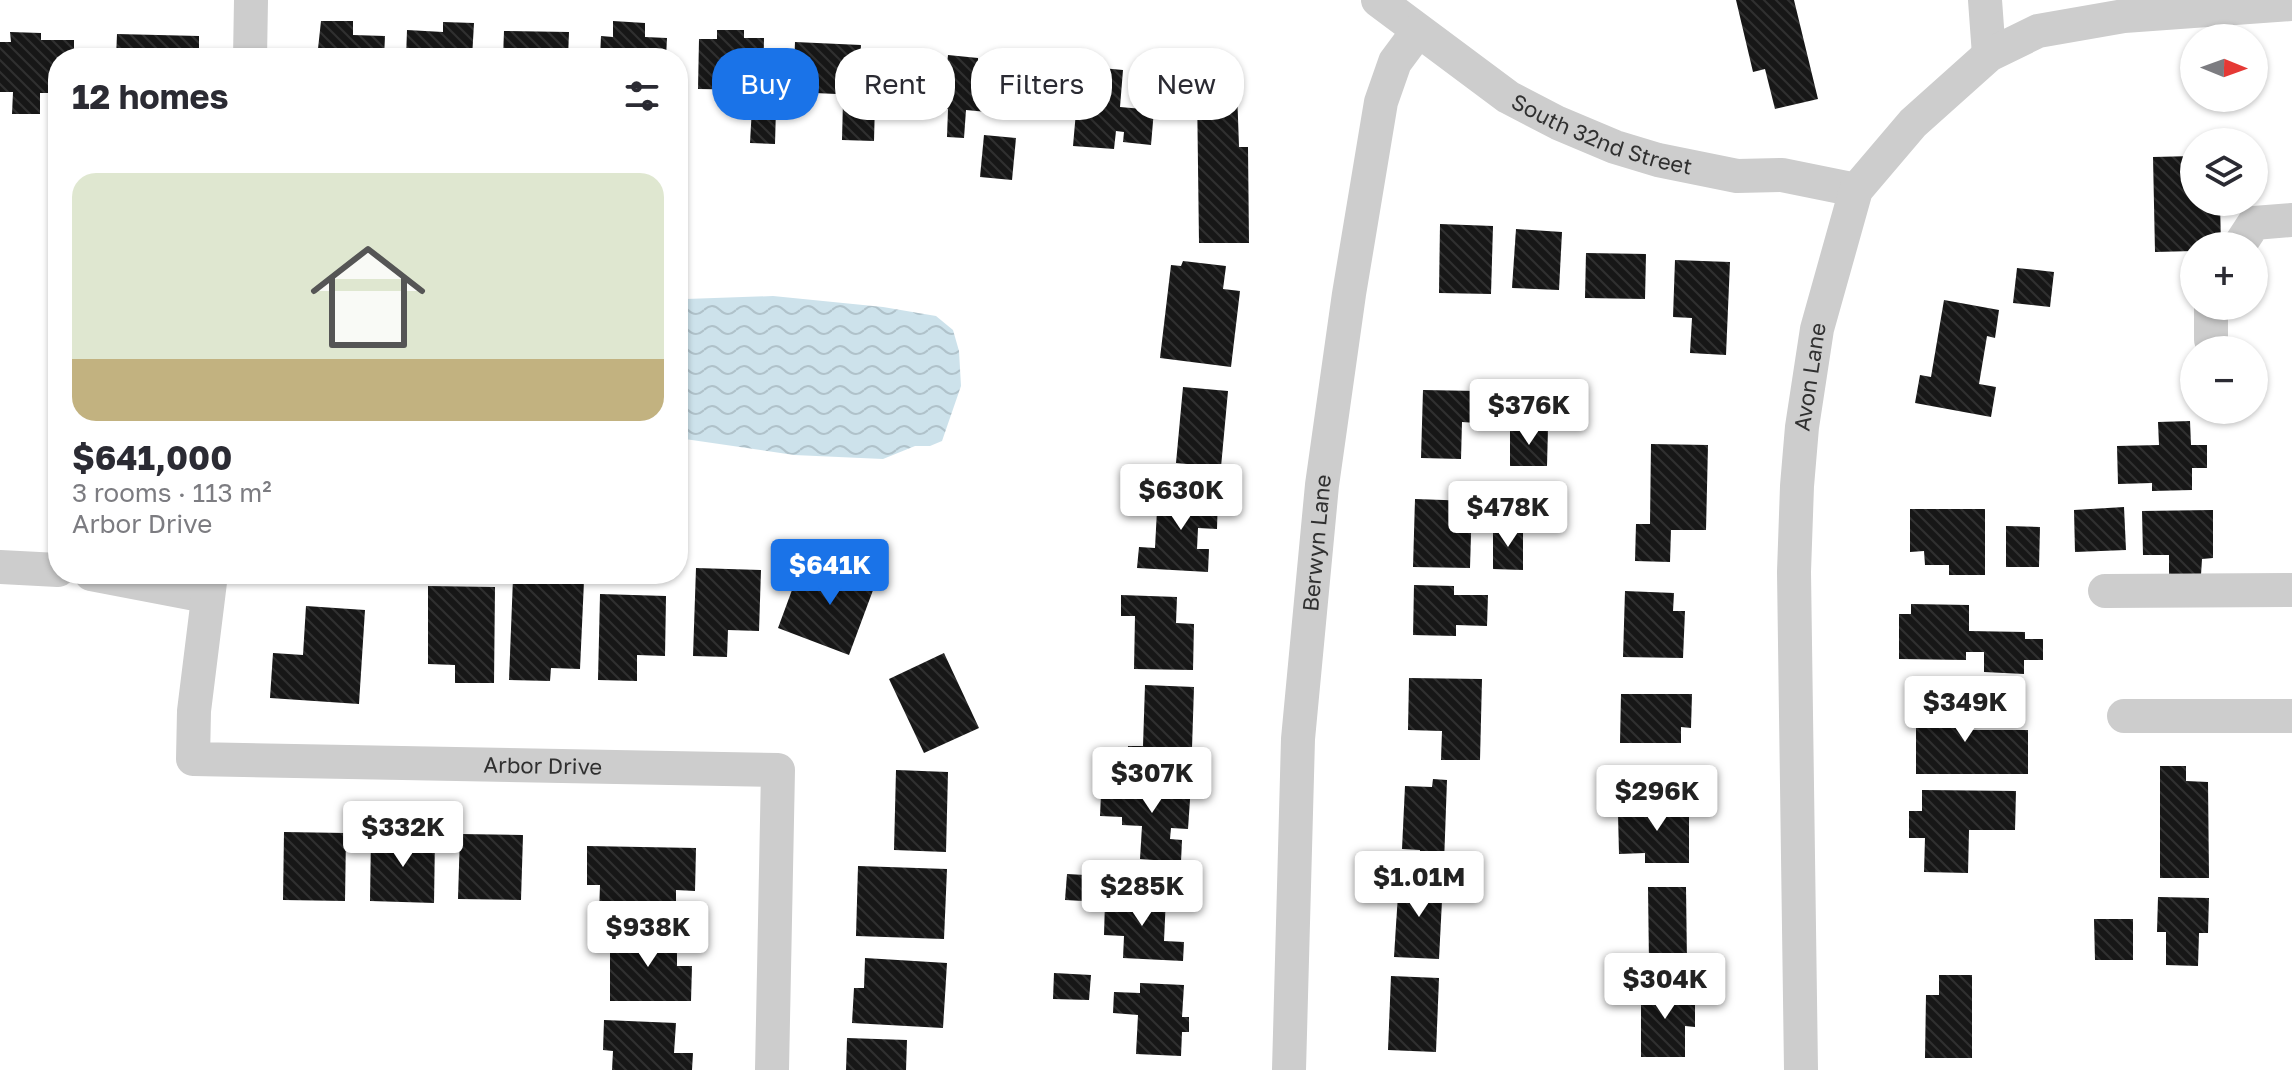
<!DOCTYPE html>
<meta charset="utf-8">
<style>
:root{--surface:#fff;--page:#f7f7f7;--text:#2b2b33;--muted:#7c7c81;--line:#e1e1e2;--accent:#1a73e8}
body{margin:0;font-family:"Golos Text",sans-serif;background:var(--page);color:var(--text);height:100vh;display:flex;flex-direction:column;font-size:30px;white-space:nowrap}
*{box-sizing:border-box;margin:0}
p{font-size:26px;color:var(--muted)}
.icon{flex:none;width:44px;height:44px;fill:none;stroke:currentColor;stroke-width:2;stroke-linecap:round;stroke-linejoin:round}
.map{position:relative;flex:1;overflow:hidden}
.details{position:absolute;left:48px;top:48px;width:640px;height:536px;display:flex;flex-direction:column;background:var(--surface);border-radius:32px;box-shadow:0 2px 6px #0004}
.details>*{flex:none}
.top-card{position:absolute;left:712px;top:48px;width:760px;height:72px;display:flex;gap:16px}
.needle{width:52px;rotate:91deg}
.buttons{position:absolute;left:2180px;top:24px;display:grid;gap:16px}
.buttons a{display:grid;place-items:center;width:88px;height:88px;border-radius:50%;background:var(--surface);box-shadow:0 2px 6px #0004;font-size:40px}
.price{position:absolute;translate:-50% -68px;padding:0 18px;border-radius:8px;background:#fff;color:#222;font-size:26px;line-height:52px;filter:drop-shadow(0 2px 4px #0008)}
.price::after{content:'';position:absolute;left:50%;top:48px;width:24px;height:18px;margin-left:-12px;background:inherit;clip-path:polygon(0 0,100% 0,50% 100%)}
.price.selected{background:var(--accent);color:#fff}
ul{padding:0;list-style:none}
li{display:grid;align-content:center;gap:16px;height:424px;padding:0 24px}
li+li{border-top:2px solid var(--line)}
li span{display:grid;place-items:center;height:248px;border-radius:24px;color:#555}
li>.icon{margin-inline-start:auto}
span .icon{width:144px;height:144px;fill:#fffc;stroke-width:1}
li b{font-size:34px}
h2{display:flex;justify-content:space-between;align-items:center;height:96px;padding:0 24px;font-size:34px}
.tag{padding:0 28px;border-radius:32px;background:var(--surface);box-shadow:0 2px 6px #0004;font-size:28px;line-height:72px}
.tag.selected{background:var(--accent);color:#fff}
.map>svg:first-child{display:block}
</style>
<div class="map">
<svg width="2292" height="1070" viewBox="0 0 2292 1070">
<defs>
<pattern id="water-waves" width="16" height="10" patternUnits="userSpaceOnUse" patternTransform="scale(2)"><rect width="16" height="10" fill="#cde2eb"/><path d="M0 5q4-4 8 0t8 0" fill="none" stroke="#b0c2ca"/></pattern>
<pattern id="building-back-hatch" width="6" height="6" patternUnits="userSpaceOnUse" patternTransform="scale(2)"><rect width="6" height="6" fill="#171717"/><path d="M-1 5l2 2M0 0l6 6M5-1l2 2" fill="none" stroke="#303030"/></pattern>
</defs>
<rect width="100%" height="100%" fill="#fff"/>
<!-- water -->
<path fill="url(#water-waves)" d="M773 296 883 307 936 316 953 330 959 351 961 386 942 441 930 446H915L883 459 794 455 678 438V301L686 299Z"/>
<!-- building -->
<g fill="url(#building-back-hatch)">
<path d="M1736 0H1794L1818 99 1775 109 1765 69 1753 72Z"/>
<path d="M321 21H353V35L385 36 384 58H317Z"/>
<path d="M613 21 645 23V37L667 38 666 58H600L601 36 613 37Z"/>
<path d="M443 22 474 23 472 58H406L407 30 443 32Z"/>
<path d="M717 30H744V38H764L763 90 698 89 699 39H717Z"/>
<path d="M504 31 569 32 568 58H503Z"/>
<path d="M10 32 41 33V40H74V58H58V93H40V114H12L13 92H0V42H11Z"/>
<path d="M117 34 199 36V58H116Z"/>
<path d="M795 42 861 45 858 95 793 92Z"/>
<path d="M948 55 978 58V66L990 67 987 112 966 110 964 138 947 137 948 109 912 107 914 62 947 64Z"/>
<path d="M1080 66 1123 70 1120 107 1154 110 1151 145 1123 142 1124 132 1116 131 1114 149 1073 146Z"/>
<path d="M1197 89H1237L1239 147H1248L1249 243H1199Z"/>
<path d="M843 101 875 102 874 141 842 140Z"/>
<path d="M752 107 776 108 775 144 750 143Z"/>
<path d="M984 135 1016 138 1012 180 980 177Z"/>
<path d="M2194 156V202H2220L2221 246H2194V251L2155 252 2153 157Z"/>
<path d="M1440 224 1493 226 1491 294 1439 293Z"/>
<path d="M1516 229 1562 232 1559 290 1512 288Z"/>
<path d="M1586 253 1646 254 1645 299 1585 298Z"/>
<path d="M1675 260 1730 262 1726 355 1690 353 1692 318 1673 317Z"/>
<path d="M1183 261 1226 266 1223 289 1240 291 1231 367 1160 358 1171 265 1181 266Z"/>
<path d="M2017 268 2054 272 2050 307 2013 303Z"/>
<path d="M1944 300 1999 310 1995 338 1987 336 1979 384 1996 387 1991 417 1915 403 1920 375 1931 377Z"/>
<path d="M1183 387 1228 391 1221 467 1176 463Z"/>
<path d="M1423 390 1477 391 1476 423 1462 422 1461 459 1421 458Z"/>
<path d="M2190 421 2191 445H2207V468H2192V490L2152 491V483L2118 484 2117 446 2159 445 2158 422Z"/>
<path d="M1510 428H1548L1547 466H1510Z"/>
<path d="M1651 444 1708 445 1706 530H1671L1670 562 1635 561 1636 524H1650Z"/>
<path d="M1158 491 1218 494 1217 529 1198 528 1197 549H1209L1208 572 1137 568 1139 547 1155 548Z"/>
<path d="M1415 499 1472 501 1470 568 1413 567Z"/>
<path d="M2124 507 2126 550 2075 552 2074 510Z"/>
<path d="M1910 509H1985V575H1949V565H1925L1924 551 1910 552Z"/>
<path d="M2213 510V558L2202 559 2201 575 2169 574V555H2143L2142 511Z"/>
<path d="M2006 526 2040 527 2039 567H2006Z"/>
<path d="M1493 529H1523V570L1493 569Z"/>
<path d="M846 562 879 574 849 655 778 628 799 571 837 584Z"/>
<path d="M696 568 761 570 759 631 728 630 727 657 693 656Z"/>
<path d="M513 578 584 581 580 669 551 668 550 681 509 680Z"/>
<path d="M1414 585 1454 586V595H1488L1487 626 1456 625V636L1413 635Z"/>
<path d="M428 586 495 587 494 683H455V665L428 664Z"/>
<path d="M1625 591 1674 593 1673 611H1685L1683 658 1623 657Z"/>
<path d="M600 594 666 596 665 656 637 655V681L598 680Z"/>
<path d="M1121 595 1177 597 1176 623 1194 624 1193 670 1134 669 1135 616H1121Z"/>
<path d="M1911 604 1969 605V631L2025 632V639H2043V660H2024V674L1984 672V652H1966V660L1899 659V614H1911Z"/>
<path d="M306 606 365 610 359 704 270 698 273 653 303 655Z"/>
<path d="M944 653 979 728 924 753 889 679Z"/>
<path d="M1409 678 1482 679 1480 760H1441L1442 731 1408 730Z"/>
<path d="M1145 685 1194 687 1192 748 1176 747V766L1127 764 1128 746H1143Z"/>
<path d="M1621 694H1692L1691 728 1681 727V743H1620Z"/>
<path d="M1916 699H1961V730H2028V774H1916Z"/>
<path d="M2160 766H2186V781L2208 782 2209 878H2160Z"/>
<path d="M896 770 948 772 946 852 894 850Z"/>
<path d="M1433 779 1447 780 1444 863 1419 862 1420 850 1402 849 1405 786 1432 787Z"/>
<path d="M1122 781 1191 785 1188 829 1171 828 1170 839 1182 840 1181 862 1140 859 1142 826 1122 825V817L1100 816 1101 794 1121 796Z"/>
<path d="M1922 790 2016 791 2015 830H1969L1968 873 1924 872 1925 838H1909V811H1922Z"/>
<path d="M1689 802V863H1645V853L1619 854 1618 814H1644V803Z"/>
<path d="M284 832 346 833 345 901 283 900Z"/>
<path d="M460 834 523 835 521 900 458 899Z"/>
<path d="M371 836 435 837 434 903 370 901Z"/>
<path d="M587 846 696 848 695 891 676 890V914L599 913 600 885H587Z"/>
<path d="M858 866 947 869 944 939 856 936Z"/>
<path d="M1067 874 1103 876 1101 902 1065 900Z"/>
<path d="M1399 878 1443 881 1439 959 1394 957Z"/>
<path d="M1648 887H1686L1687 963H1649Z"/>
<path d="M1123 895 1166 897 1164 941 1184 942 1183 961 1123 958 1124 936 1104 935 1105 901 1123 902Z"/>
<path d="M2158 897 2209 898 2208 933H2199L2198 966 2166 965V932H2157Z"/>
<path d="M2094 919H2133V960H2095Z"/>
<path d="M610 933H677V966H692L691 1001H610Z"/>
<path d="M865 958 947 963 943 1028 852 1023 854 988H864Z"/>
<path d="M1054 973 1091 975 1089 1000 1053 999Z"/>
<path d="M1939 975H1972V1058H1925L1926 995H1939Z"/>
<path d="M1391 976 1439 978 1436 1052 1388 1050Z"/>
<path d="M1140 983 1184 985 1182 1017H1189V1032H1182L1181 1056 1136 1054 1138 1015 1113 1013 1114 992 1140 993Z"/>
<path d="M1641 987H1686V1004H1695V1027L1685 1026V1057H1641Z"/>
<path d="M604 1020 676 1023 674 1053H693L692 1070H612L613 1051 603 1050Z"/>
<path d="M847 1038 907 1040 906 1070H846Z"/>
</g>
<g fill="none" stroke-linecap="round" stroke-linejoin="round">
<!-- minor -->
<g stroke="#cdcdcd" stroke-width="34">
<path id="s1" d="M1378 0 1508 97 1558 123 1615 147 1658 160 1737 176 1782 175 1856 190"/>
<path d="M1985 0 1989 55"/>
<path d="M250 58 251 0"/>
<path d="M2239 246 2254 223 2292 220"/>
<path d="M2211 340V306"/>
<path d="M0 567 58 570"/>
<path d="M91 574 206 596"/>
<path id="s2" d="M211 574 194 711 193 759 778 770 772 1070"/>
<path d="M2105 591 2292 590"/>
<path d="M2124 716H2292"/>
<path id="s3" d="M1289 1070 1298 739 1322 485 1349 294 1381 102 1395 62 1418 31"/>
<path id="s4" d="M1801 1070 1794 572 1797 486 1802 427 1817 329 1856 190 1913 123 1989 55 2038 31 2124 16 2292 4"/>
</g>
</g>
<g text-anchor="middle" stroke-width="8" stroke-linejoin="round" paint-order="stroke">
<!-- street labels -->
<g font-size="22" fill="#303030" stroke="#fff">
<text dy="8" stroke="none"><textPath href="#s1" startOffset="264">South 32nd Street</textPath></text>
<text dy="8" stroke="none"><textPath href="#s4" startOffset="694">Avon Lane</textPath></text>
<text dy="8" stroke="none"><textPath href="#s3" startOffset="528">Berwyn Lane</textPath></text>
<text dy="8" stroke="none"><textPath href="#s2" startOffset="536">Arbor Drive</textPath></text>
</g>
</g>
</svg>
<div class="buttons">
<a><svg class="needle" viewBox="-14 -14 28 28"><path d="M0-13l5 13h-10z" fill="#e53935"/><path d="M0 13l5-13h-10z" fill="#7c7c81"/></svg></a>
<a><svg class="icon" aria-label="layers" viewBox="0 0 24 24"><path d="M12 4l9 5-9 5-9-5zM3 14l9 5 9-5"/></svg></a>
<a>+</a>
<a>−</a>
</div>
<b class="price" style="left:1529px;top:447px">$376K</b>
<b class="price" style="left:1181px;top:532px">$630K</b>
<b class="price" style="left:1508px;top:549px">$478K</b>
<b class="price selected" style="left:830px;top:607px">$641K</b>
<b class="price" style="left:1965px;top:744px">$349K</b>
<b class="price" style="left:1152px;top:815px">$307K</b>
<b class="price" style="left:1657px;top:833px">$296K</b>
<b class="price" style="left:403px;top:869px">$332K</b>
<b class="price" style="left:1419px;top:919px">$1.01M</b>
<b class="price" style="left:1142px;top:928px">$285K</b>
<b class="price" style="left:648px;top:969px">$938K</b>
<b class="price" style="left:1665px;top:1021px">$304K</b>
<div class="top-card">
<a class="tag selected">Buy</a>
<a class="tag">Rent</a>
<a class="tag">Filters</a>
<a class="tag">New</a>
</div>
<section class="details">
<h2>12 homes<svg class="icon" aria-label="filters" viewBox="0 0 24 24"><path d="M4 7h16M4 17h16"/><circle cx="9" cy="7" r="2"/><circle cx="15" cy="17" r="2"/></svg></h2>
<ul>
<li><span style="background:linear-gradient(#dfe7d0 75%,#c2b280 0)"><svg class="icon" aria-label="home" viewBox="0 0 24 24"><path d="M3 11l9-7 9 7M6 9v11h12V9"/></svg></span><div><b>$641,000</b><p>3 rooms · 113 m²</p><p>Arbor Drive</p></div></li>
</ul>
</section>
</div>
